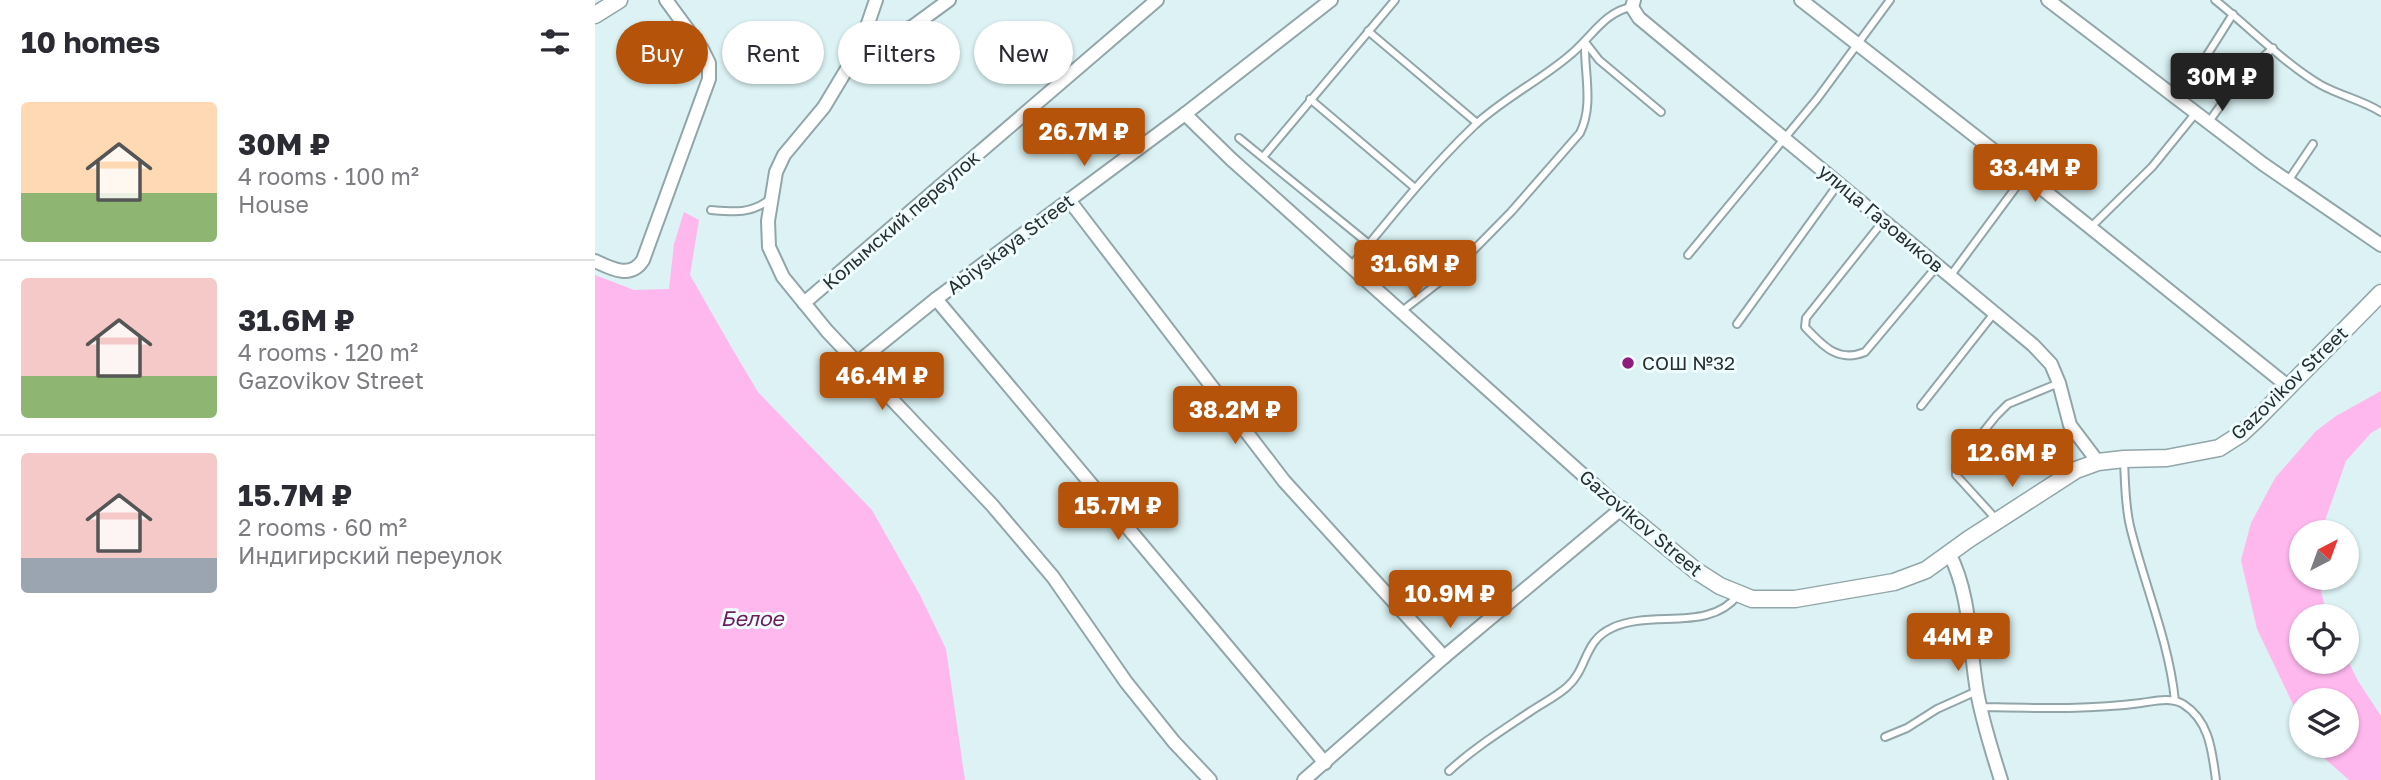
<!DOCTYPE html>
<meta charset="utf-8">
<style>
:root{--surface:#fff;--page:#f7f7f7;--text:#2b2b33;--muted:#7c7c81;--line:#e1e1e2;--accent:#b45309}
body{margin:0;font-family:"Golos Text",sans-serif;background:var(--page);color:var(--text);height:100vh;display:flex;flex-direction:column;font-size:26px;white-space:nowrap}
*{box-sizing:border-box;margin:0}
p{font-size:23px;color:var(--muted)}
.icon{flex:none;width:38px;height:38px;fill:none;stroke:currentColor;stroke-width:2;stroke-linecap:round;stroke-linejoin:round}
.map{position:relative;flex:1;overflow:hidden}
.sheet{display:flex;flex-direction:column;background:var(--surface);width:595px}
.sheet>*{flex:none}
.hud{position:absolute;left:21px;top:21px;width:665px;height:63px;display:flex;gap:14px}
.needle{width:46px;rotate:41deg}
.fabs{position:absolute;left:1694px;top:520px;display:grid;gap:14px}
.fabs a{display:grid;place-items:center;width:70px;height:70px;border-radius:50%;background:var(--surface);box-shadow:0 2px 5px #0004;font-size:35px}
.price{position:absolute;translate:-50% -60px;padding:0 16px;border-radius:7px;background:var(--accent);color:#fff;font-size:23px;line-height:46px;filter:drop-shadow(0 2px 4px #0008)}
.price::after{content:'';position:absolute;left:50%;top:42px;width:21px;height:16px;margin-left:-10px;background:inherit;clip-path:polygon(0 0,100% 0,50% 100%)}
.price.selected{background:#222;color:#fff}
ul{padding:0;list-style:none}
li{display:flex;align-items:center;gap:21px;height:175px;padding:0 21px}
li+li{border-top:2px solid var(--line)}
li span{display:grid;place-items:center;flex:none;width:196px;height:140px;border-radius:7px;color:#555}
li>.icon{margin-inline-start:auto}
span .icon{width:84px;height:84px;fill:#fffc;stroke-width:1}
li b{font-size:30px}
h2{display:flex;justify-content:space-between;align-items:center;height:84px;padding:0 21px;font-size:30px}
.pill{padding:0 24px;border-radius:32px;background:var(--surface);box-shadow:0 2px 5px #0004;font-size:24px;line-height:63px}
.pill.selected{background:var(--accent);color:#fff}
main{display:flex;flex:1;min-height:0}
.map>svg:first-child{display:block}
</style>
<main>
<section class="sheet">
<h2>10 homes<svg class="icon" aria-label="filters" viewBox="0 0 24 24"><path d="M4 7h16M4 17h16"/><circle cx="9" cy="7" r="2"/><circle cx="15" cy="17" r="2"/></svg></h2>
<ul>
<li><span style="background:linear-gradient(#ffd9b3 65%,#8fb573 0)"><svg class="icon" aria-label="home" viewBox="0 0 24 24"><path d="M3 11l9-7 9 7M6 9v11h12V9"/></svg></span><div><b>30M ₽</b><p>4 rooms · 100 m²</p><p>House</p></div></li>
<li><span style="background:linear-gradient(#f6c9c9 70%,#8fb573 0)"><svg class="icon" aria-label="home" viewBox="0 0 24 24"><path d="M3 11l9-7 9 7M6 9v11h12V9"/></svg></span><div><b>31.6M ₽</b><p>4 rooms · 120 m²</p><p>Gazovikov Street</p></div></li>
<li><span style="background:linear-gradient(#f6c9c9 75%,#9aa5b1 0)"><svg class="icon" aria-label="home" viewBox="0 0 24 24"><path d="M3 11l9-7 9 7M6 9v11h12V9"/></svg></span><div><b>15.7M ₽</b><p>2 rooms · 60 m²</p><p>Индигирский переулок</p></div></li>
</ul>
</section>
<div class="map">
<svg width="1786" height="780" viewBox="0 0 1786 780">
<rect width="100%" height="100%" fill="#dcf2f4"/>
<!-- water -->
<g fill="#ffb8ee">
<path d="M89 212 104 220 95 275 135 345 163 392 277 510 325 595 351 649 370 780H0V275L39 290 74 289 79 244Z"/>
<path d="M1786 391V427L1776 433 1751 461 1726 532H1706V578H1723L1732 616H1706V662H1752V659L1763 681 1786 716V780H1754L1720 750 1718 746H1752V700H1706V721L1662 629 1646 560 1656 523 1680 478 1721 431 1741 416Z"/>
</g>
<g fill="none" stroke-linecap="round" stroke-linejoin="round">
<!-- service casing -->
<g stroke="#92a6a9" stroke-width="10">
<g id="service">
<path d="M1620 0C1653 26 1691 65 1726 85 1746 96 1767 100 1786 112"/>
<path d="M773 31 882 123"/>
<path d="M715 99 820 188"/>
<path d="M1583 101 1638 14"/>
<path d="M1613 123 1646 77 1678 48"/>
<path d="M644 138 774 244"/>
<path d="M668 157 800 0"/>
<path d="M1693 181 1718 144"/>
<path d="M116 210C139 212 155 214 174 200"/>
<path d="M1289 220 1211 318 1210 327C1228 346 1243 363 1270 352L1343 265"/>
<path d="M1496 227 1557 167 1600 114"/>
<path d="M1093 255 1222 99 1295 0"/>
<path d="M756 266C796 217 835 168 880 125 909 98 946 80 975 55 996 38 1010 11 1037 7"/>
<path d="M1356 275 1430 175"/>
<path d="M807 311 856 273 916 212 985 133C999 105 989 73 990 42L1004 60 1066 112"/>
<path d="M1142 324 1244 183"/>
<path d="M1326 406 1400 312"/>
<path d="M1529 460C1530 482 1530 505 1535 526 1549 584 1574 641 1580 701"/>
<path d="M1401 519 1361 475V466L1401 416 1413 404 1464 383"/>
<path d="M1385 707C1439 708 1493 710 1546 703 1560 701 1576 697 1588 704 1615 721 1617 752 1621 780"/>
<path d="M1290 737 1312 728 1342 709 1382 691"/>
<path d="M854 771C879 748 908 730 936 711 948 703 962 696 972 687 993 669 988 641 1017 628 1056 609 1114 633 1143 595"/>
</g>
</g>
<!-- minor casing -->
<g stroke="#92a6a9" stroke-width="16">
<g id="minor">
<path d="M281 0 265 47 229 107 189 155 181 172 173 221 174 247 188 277 232 331 397 505 458 577 531 682 579 742 615 780"/>
<path d="M1039 0 1037 7 1044 18 1438 345 1456 364 1464 383 1475 425 1503 462"/>
<path d="M1206 0 1430 175 1694 387"/>
<path d="M1453 0 1668 164 1786 245"/>
<path d="M265 47 317 27 354 0"/>
<path d="M590 114 636 159 1026 509 849 657 709 780"/>
<path d="M474 200 689 481 849 657"/>
<path d="M0 261C17 269 36 279 48 260L114 79V63L107 49 71 0"/>
<path d="M341 299 730 763"/>
<path d="M209 303 562 0"/>
<path d="M262 363 341 299 590 114 736 0"/>
<path d="M1354 553C1376 595 1374 645 1382 691 1387 721 1397 751 1406 780"/>
</g>
</g>
<!-- tertiary casing -->
<g stroke="#92a6a9" stroke-width="19">
<g id="tertiary">
<path d="M0 15 24 0"/>
<path d="M1026 509 1100 570 1125 586 1157 599H1200L1299 582 1331 570 1374 539 1481 470 1503 462 1529 459 1572 458 1624 448 1646 434 1662 419 1786 293"/>
</g>
</g>
<!-- service -->
<use href="#service" stroke="#fff" stroke-width="6"/>
<!-- minor -->
<use href="#minor" stroke="#fff" stroke-width="12"/>
<!-- tertiary -->
<use href="#tertiary" stroke="#fff" stroke-width="16"/>
</g>
<!-- markers -->
<circle fill="#8f1d7e" stroke="#f0fdff" stroke-width="2.5" cx="1033" cy="363" r="7"/>
<g text-anchor="middle" stroke-width="6" stroke-linejoin="round" paint-order="stroke">
<!-- street labels -->
<g font-size="19" fill="#283031" stroke="#f0fdff">
<text transform="translate(1286 218) rotate(40)" y="7">улица Газовиков</text>
<text transform="translate(306 220) rotate(-41)" y="7">Колымский переулок</text>
<text transform="translate(415 244) rotate(-37)" y="7">Abiyskaya Street</text>
<text transform="translate(1694 383) rotate(-44)" y="7">Gazovikov Street</text>
<text transform="translate(1046 523) rotate(40)" y="7">Gazovikov Street</text>
</g>
<!-- poi labels -->
<g font-size="19" fill="#283031" stroke="#f0fdff" text-anchor="start">
<text x="1047" y="370">СОШ №32</text>
</g>
<!-- water labels -->
<g font-size="21" font-style="italic" fill="#6c1c5f" stroke="#f0fdff">
<text x="157" y="626">Белое</text>
</g>
</g>
</svg>
<div class="fabs">
<a><svg class="needle" viewBox="-14 -14 28 28"><path d="M0-13l5 13h-10z" fill="#e53935"/><path d="M0 13l5-13h-10z" fill="#7c7c81"/></svg></a>
<a><svg class="icon" aria-label="locate" viewBox="0 0 24 24"><circle cx="12" cy="12" r="6"/><path d="M12 2v4M12 18v4M2 12h4M18 12h4"/></svg></a>
<a><svg class="icon" aria-label="layers" viewBox="0 0 24 24"><path d="M12 4l9 5-9 5-9-5zM3 14l9 5 9-5"/></svg></a>
</div>
<b class="price selected" style="left:1627px;top:113px">30M ₽</b>
<b class="price" style="left:489px;top:168px">26.7M ₽</b>
<b class="price" style="left:1440px;top:204px">33.4M ₽</b>
<b class="price" style="left:820px;top:300px">31.6M ₽</b>
<b class="price" style="left:287px;top:412px">46.4M ₽</b>
<b class="price" style="left:640px;top:446px">38.2M ₽</b>
<b class="price" style="left:1417px;top:489px">12.6M ₽</b>
<b class="price" style="left:523px;top:542px">15.7M ₽</b>
<b class="price" style="left:855px;top:630px">10.9M ₽</b>
<b class="price" style="left:1363px;top:673px">44M ₽</b>
<div class="hud">
<a class="pill selected">Buy</a>
<a class="pill">Rent</a>
<a class="pill">Filters</a>
<a class="pill">New</a>
</div>
</div>
</main>
